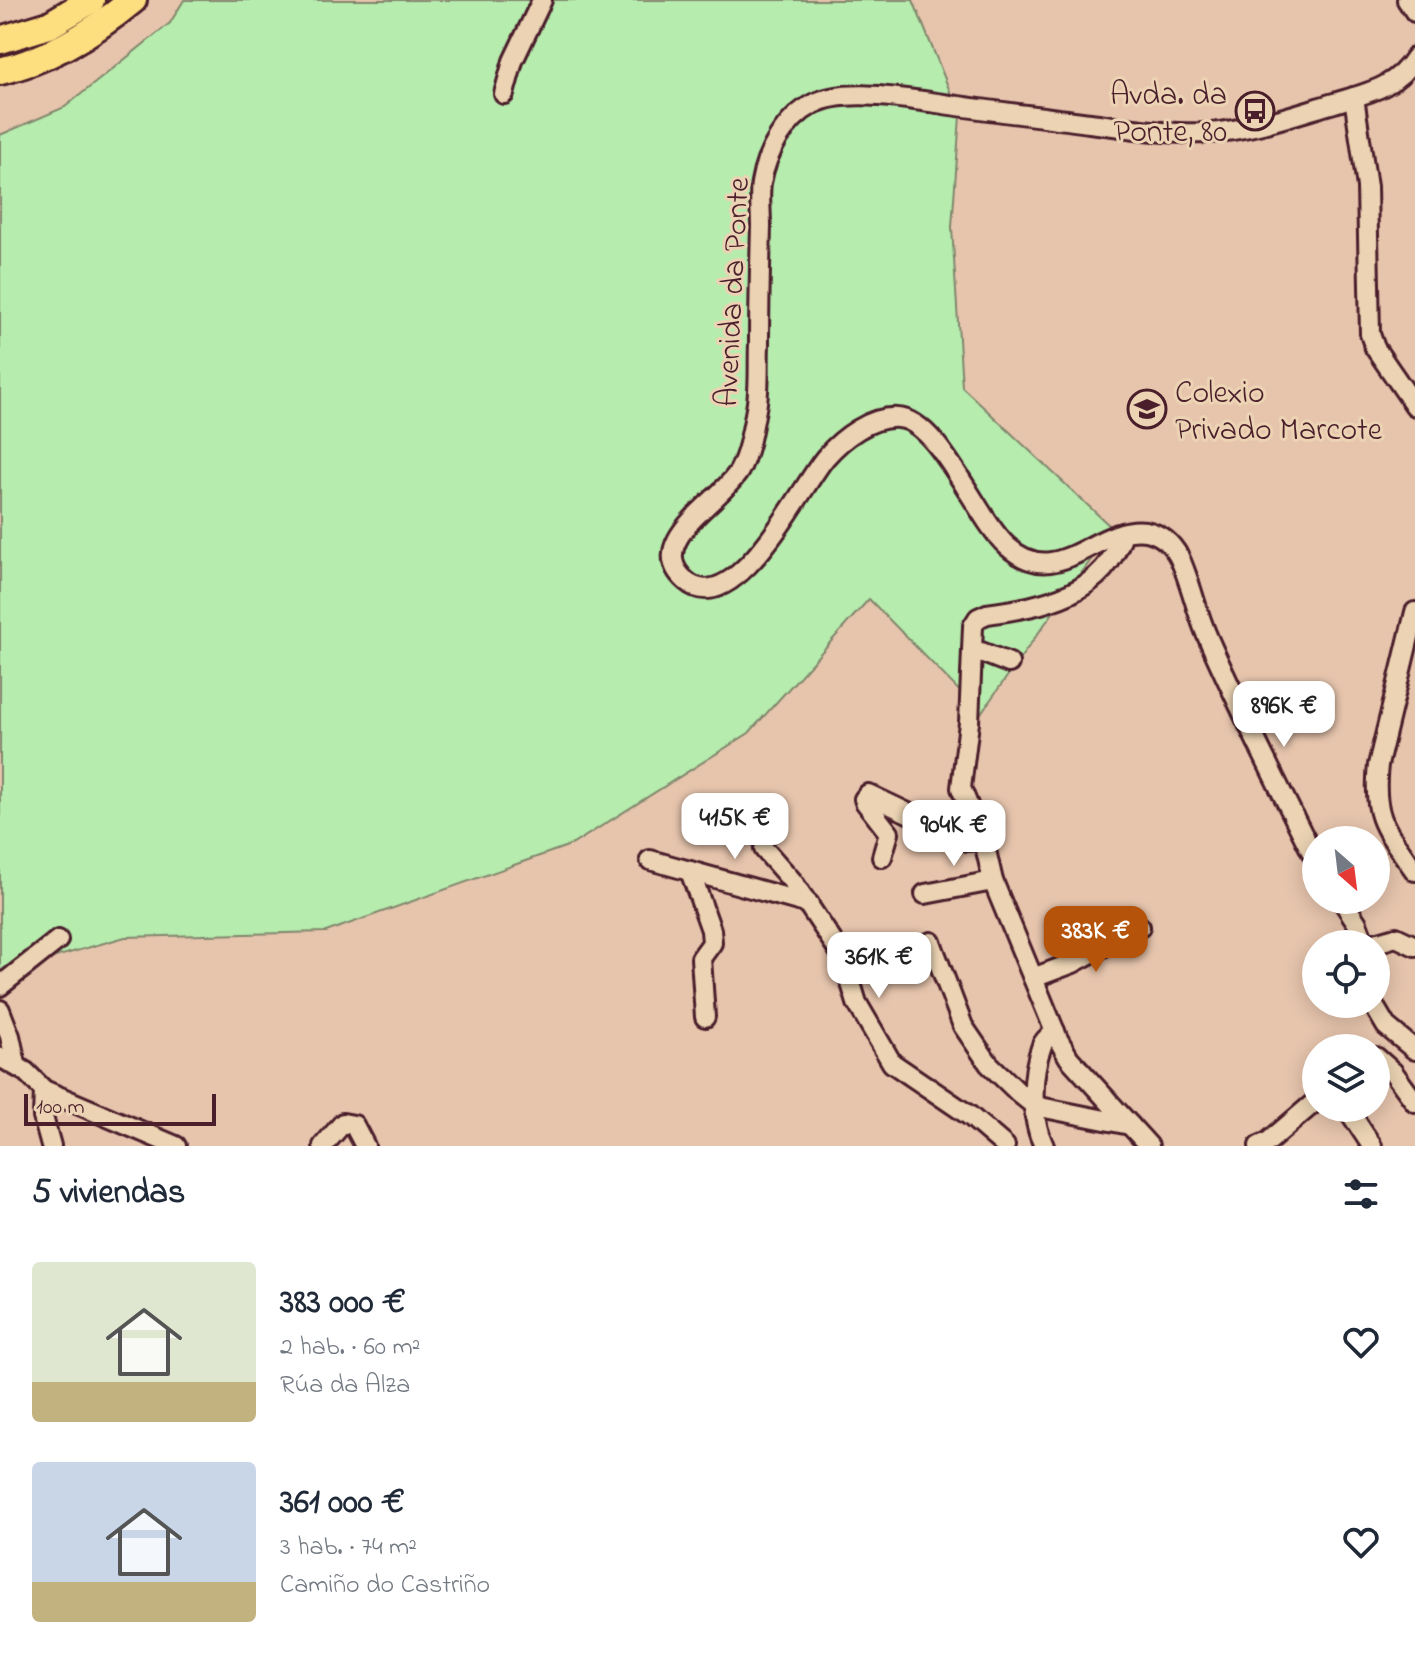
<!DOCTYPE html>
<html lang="es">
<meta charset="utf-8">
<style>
:root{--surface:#fff;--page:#f2f2f3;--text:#1f2937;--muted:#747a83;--accent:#b45309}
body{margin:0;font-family:"Indie Flower",sans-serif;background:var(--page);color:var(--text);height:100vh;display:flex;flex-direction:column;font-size:30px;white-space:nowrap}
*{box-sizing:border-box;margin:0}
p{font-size:26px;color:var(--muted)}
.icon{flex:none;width:44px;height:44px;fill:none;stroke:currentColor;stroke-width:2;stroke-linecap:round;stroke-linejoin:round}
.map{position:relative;height:1146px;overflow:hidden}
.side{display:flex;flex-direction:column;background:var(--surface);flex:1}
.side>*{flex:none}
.needle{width:52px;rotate:152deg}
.controls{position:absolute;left:1302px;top:826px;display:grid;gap:16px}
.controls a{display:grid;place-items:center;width:88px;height:88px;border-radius:50%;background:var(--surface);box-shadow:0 4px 20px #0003;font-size:40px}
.scale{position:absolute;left:24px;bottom:20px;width:192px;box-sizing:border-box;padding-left:8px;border:4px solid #4a1f2b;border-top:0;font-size:22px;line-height:28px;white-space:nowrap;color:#4a1f2b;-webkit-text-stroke:6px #ebd3b3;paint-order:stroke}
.price{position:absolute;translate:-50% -68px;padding:0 18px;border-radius:16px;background:#fff;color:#222;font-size:26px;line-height:52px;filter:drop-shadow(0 2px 4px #0008)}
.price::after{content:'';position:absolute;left:50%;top:48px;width:24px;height:18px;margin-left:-12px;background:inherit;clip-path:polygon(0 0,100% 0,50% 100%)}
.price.current{background:var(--accent);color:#fff}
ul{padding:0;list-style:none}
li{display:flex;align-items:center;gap:24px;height:200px;padding:0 32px}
li span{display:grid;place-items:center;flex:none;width:224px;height:160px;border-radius:8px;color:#555}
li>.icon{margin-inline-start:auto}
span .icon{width:96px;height:96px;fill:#fffc;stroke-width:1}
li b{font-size:34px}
h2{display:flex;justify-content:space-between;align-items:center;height:96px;padding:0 32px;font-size:34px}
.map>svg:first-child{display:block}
</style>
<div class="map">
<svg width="1415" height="1146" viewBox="0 0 1415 1146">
<rect width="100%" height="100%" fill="#e7c5ad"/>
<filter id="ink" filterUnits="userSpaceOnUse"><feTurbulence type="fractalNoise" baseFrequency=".0125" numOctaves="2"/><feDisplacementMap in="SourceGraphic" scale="16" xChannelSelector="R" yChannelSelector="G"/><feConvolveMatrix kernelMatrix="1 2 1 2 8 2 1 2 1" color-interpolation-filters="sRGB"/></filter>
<g filter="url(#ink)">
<!-- green -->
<path fill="#b6ecae" stroke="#80866c" stroke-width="2" d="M184 0H913L960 116 952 227 962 387 1113 529 981 713 869 599 749 733 573 844 326 932 125 937 0 973V135L65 107 170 23Z"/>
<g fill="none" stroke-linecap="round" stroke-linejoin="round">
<!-- minor casing -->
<g stroke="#4a1f2b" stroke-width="24">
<g id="minor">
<path d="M1407 0 1415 12"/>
<path d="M504 94 513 61 542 0"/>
<path d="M1354 97 1367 187 1370 334 1375 348 1415 406"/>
<path d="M1123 533C1105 595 1043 606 987 614L978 618 973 626 969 723 961 788 985 846 993 881 1058 1039 1069 1058 1149 1146"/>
<path d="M1415 612 1378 765C1372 818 1386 830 1415 871"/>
<path d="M972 652H981L1009 663"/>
<path d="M764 849 793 882 843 957 857 1003 892 1063 970 1116 1005 1146"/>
<path d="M882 857 889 833 865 802 864 799 868 794 967 841 983 840"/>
<path d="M650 860 809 904"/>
<path d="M1316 861C1279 787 1241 713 1208 638 1196 612 1191 582 1179 557 1172 544 1161 534 1146 531 1096 524 1058 593 1007 546 976 518 939 420 898 418 871 416 842 438 825 458 801 487 734 623 686 581 642 542 721 502 739 471 749 452 752 430 756 409 760 388 758 366 759 344 759 305 760 265 761 226 761 212 759 196 761 183 766 153 785 119 813 104 844 88 897 98 930 102 983 110 1037 116 1090 123 1129 128 1170 135 1208 133 1252 130 1293 115 1334 103 1367 93 1396 88 1415 57"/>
<path d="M690 871 711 930 712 943 701 958 705 1017"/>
<path d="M925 894 993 881"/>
<path d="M1342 900 1357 923 1365 944"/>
<path d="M931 942 963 1026 989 1064 1020 1094 1035 1106 1130 1125"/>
<path d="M1372 944 1396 937 1415 946"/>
<path d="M1033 978 1073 963 1140 927"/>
<path d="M0 986 58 940"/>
<path d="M1373 1004 1386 1026 1415 1050"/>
<path d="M0 1010 10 1036 16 1064"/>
<path d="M0 1057 26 1072 44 1090 176 1146"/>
<path d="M1376 1057 1393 1072 1415 1102"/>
<path d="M44 1090 43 1117 51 1146"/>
<path d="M1347 1108 1372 1146"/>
<path d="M323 1146 343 1123 354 1125 365 1146"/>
<path d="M1044 1146C1030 1118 1031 1074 1042 1045 1044 1040 1050 1035 1055 1031"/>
<path d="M1259 1146 1268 1142 1316 1101"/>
</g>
</g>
<!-- highway casing -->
<g stroke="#4a1f2b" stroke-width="32">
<g id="highway">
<path d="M0 40 49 25 91 0"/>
<path d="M0 71C50 60 94 32 133 0"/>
</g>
</g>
<!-- minor -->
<use href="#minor" stroke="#ebd3b3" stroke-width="18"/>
<!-- highway -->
<use href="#highway" stroke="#fedf80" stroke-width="26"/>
</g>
</g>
<!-- icons -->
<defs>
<g id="bus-ring" transform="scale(2)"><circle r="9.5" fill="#ebd3b3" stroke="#4a1f2b" stroke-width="1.5"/><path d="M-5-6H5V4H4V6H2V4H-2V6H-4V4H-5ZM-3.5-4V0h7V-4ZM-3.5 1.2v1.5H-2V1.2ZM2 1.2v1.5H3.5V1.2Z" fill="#4a1f2b"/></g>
<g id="school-ring" transform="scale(2)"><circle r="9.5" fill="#ebd3b3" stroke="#4a1f2b" stroke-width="1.5"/><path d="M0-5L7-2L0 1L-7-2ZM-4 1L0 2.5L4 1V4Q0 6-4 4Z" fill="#4a1f2b"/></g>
</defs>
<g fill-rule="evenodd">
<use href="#bus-ring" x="1255" y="111"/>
<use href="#school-ring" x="1147" y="409"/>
</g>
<g text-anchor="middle" stroke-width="6" stroke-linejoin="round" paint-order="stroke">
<!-- poi labels -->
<g font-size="32" fill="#4a1f2b" stroke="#ebd3b3" text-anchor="end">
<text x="1227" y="104">Avda. da<tspan x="1227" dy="37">Ponte, 80</tspan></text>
<text x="1175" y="402" text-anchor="start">Colexio<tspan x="1175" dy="37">Privado Marcote</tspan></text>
</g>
<!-- street labels -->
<g font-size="32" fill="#4a1f2b" stroke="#ebd3b3">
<text transform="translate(731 292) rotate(-87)" y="11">Avenida da Ponte</text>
</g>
</g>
</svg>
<div class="controls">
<a><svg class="needle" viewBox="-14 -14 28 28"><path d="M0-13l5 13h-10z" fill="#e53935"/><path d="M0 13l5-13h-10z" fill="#747a83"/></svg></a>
<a><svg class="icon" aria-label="locate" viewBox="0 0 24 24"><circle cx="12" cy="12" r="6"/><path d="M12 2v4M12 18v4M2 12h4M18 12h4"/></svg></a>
<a><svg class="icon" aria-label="layers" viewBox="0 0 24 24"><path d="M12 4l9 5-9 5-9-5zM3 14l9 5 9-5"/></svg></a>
</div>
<div class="scale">100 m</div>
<b class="price" style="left:1284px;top:749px">896K €</b>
<b class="price" style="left:735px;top:861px">415K €</b>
<b class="price" style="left:954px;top:868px">904K €</b>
<b class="price current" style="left:1096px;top:974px">383K €</b>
<b class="price" style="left:879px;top:1000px">361K €</b>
</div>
<section class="side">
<h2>5 viviendas<svg class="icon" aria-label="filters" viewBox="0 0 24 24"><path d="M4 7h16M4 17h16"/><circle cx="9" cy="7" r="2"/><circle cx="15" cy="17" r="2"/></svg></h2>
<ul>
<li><span style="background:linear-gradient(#dfe7d0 75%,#c2b280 0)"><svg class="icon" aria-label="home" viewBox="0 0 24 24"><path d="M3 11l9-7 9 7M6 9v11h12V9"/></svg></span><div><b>383 000 €</b><p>2 hab. · 60 m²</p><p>Rúa da Alza</p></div><svg class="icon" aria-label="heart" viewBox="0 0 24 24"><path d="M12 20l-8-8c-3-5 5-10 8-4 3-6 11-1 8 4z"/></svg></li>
<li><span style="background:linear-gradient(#c9d6e8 75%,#c2b280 0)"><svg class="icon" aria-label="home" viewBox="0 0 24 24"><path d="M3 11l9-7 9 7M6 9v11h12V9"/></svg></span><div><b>361 000 €</b><p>3 hab. · 74 m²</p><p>Camiño do Castriño</p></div><svg class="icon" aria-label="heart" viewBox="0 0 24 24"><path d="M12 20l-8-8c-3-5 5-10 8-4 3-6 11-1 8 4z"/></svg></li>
</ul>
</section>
